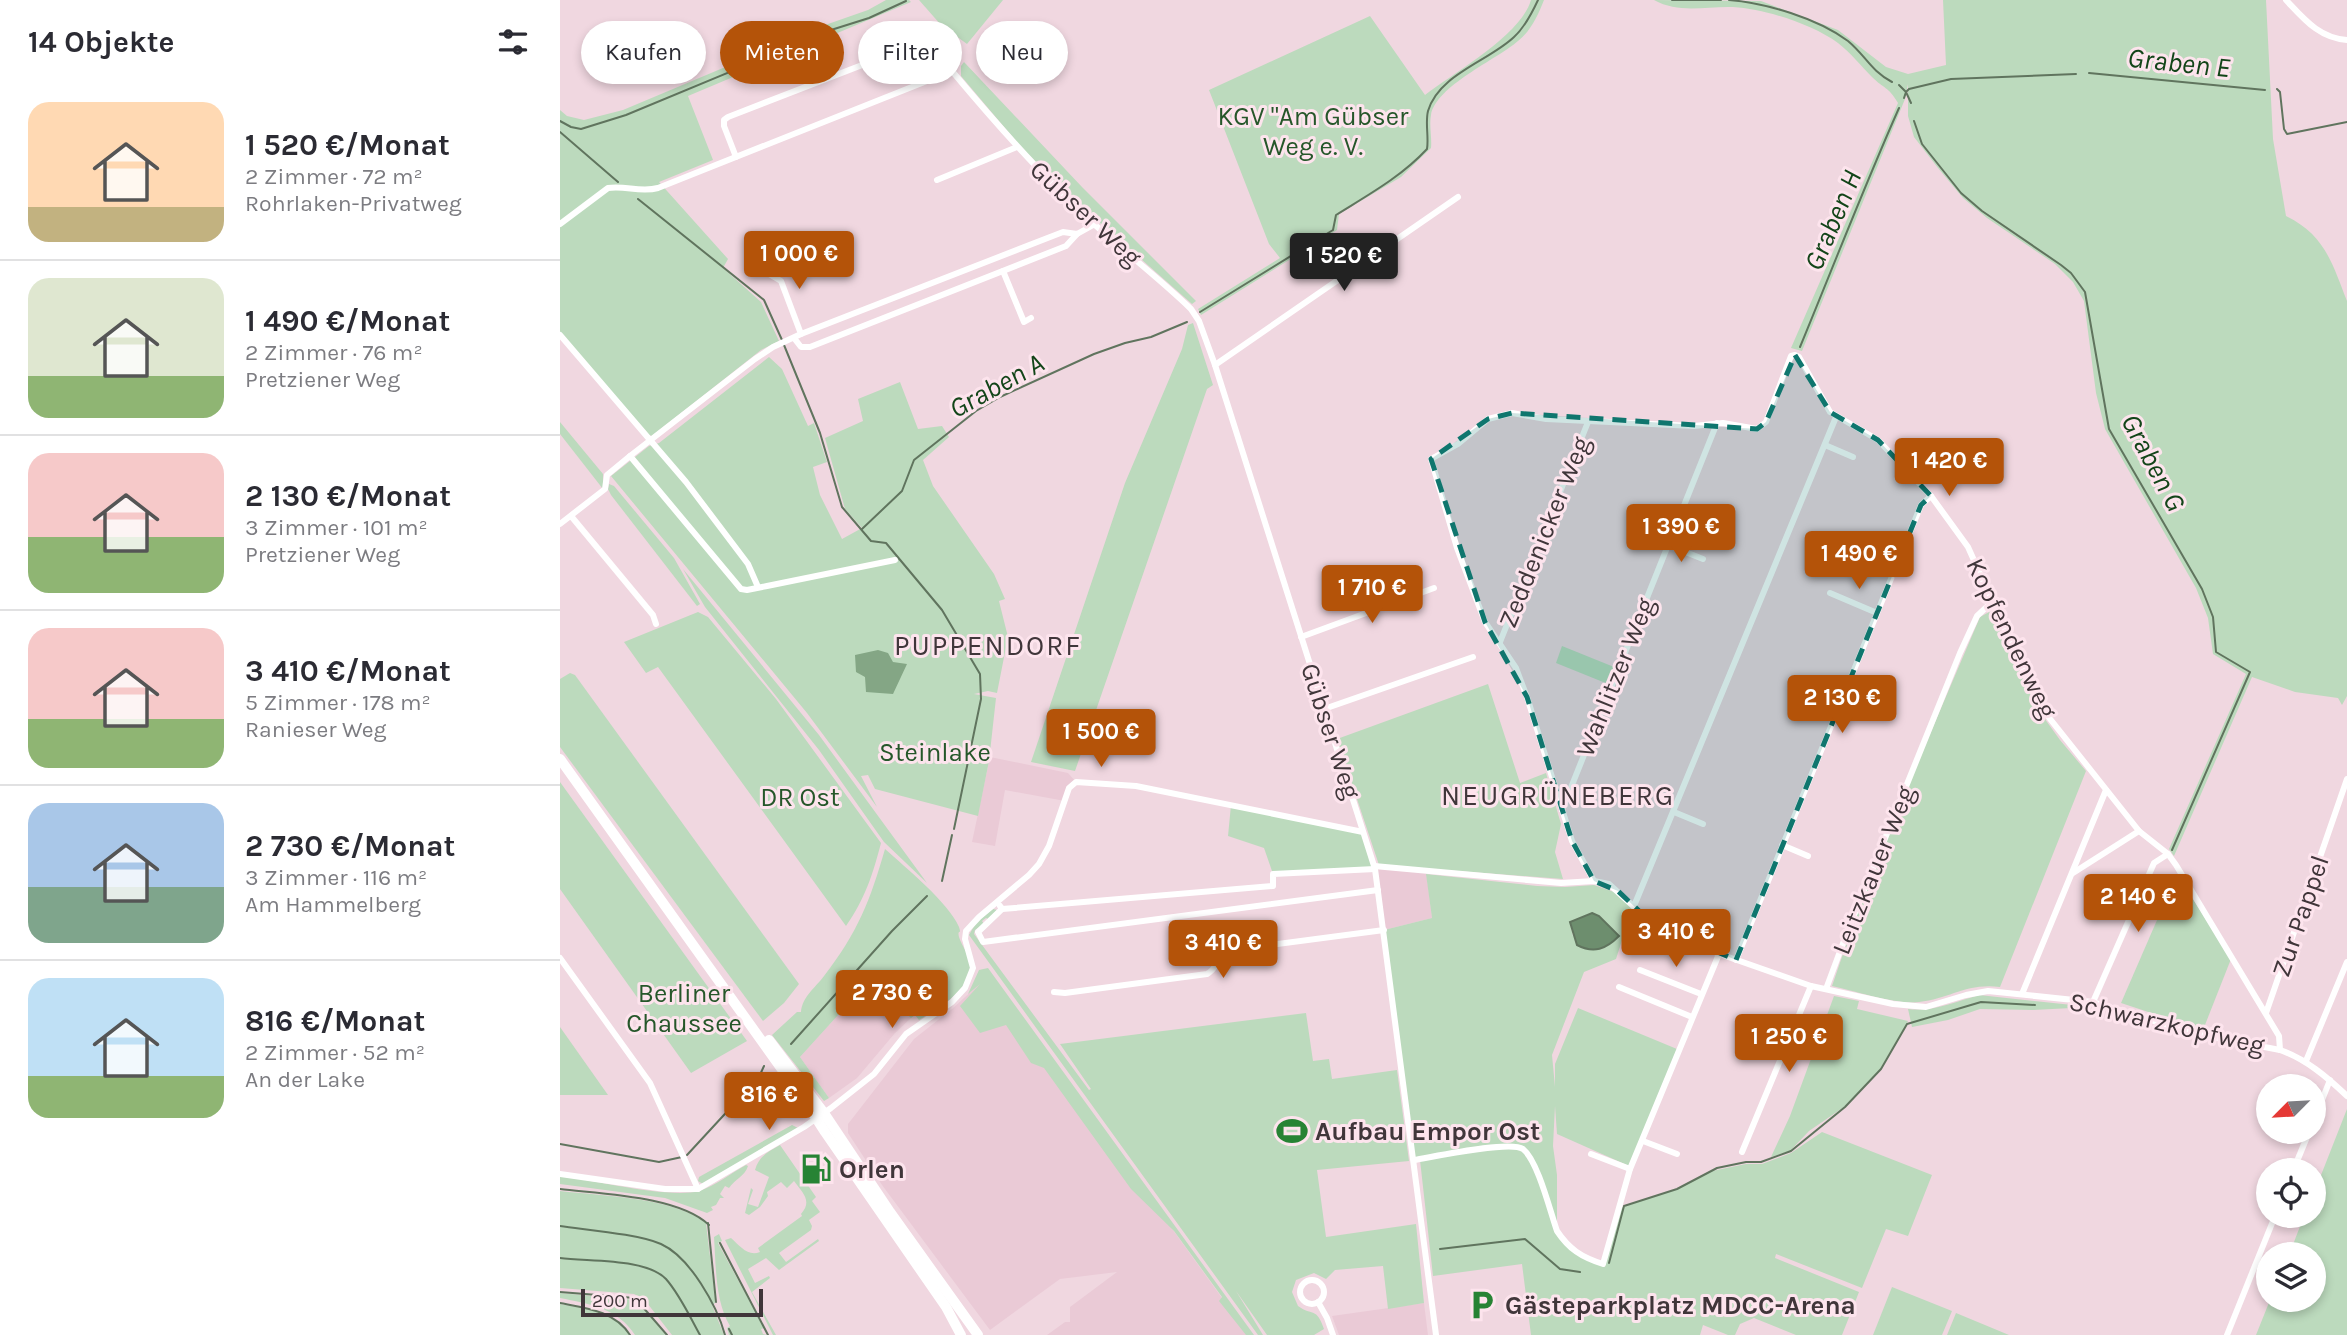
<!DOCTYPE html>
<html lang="de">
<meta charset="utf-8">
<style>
:root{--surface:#fff;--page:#f7f7f7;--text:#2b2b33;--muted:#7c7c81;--line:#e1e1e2;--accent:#b45309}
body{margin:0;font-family:Karla,sans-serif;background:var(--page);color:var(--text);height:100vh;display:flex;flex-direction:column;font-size:26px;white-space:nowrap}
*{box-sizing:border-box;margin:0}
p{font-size:23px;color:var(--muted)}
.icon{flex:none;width:38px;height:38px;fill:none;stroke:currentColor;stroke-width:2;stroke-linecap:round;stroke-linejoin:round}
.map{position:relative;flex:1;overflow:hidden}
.sheet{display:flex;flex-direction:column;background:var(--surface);width:560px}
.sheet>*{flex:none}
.banner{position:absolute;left:21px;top:21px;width:665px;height:63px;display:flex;gap:14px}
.needle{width:46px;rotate:246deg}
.buttons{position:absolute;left:1696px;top:1074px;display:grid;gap:14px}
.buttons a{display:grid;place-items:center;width:70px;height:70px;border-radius:50%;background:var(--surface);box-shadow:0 4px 10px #0003;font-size:35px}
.scale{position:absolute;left:21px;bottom:18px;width:182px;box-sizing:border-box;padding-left:7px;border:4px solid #40363a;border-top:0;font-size:19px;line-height:24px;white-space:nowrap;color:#40363a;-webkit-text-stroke:5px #fde4ed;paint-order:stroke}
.price{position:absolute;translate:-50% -60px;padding:0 16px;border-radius:7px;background:var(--accent);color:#fff;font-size:23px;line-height:46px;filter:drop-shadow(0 2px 4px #0008)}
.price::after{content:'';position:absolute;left:50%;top:42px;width:21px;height:16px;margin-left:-10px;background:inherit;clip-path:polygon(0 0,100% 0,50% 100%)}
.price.current{background:#222;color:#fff}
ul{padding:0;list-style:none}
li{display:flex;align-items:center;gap:21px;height:175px;padding:0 28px}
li+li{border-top:2px solid var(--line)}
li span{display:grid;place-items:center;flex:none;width:196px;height:140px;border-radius:21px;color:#555}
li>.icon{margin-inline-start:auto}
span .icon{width:84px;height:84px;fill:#fffc;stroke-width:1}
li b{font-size:30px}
h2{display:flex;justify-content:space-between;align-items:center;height:84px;padding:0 28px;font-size:30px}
.pill{padding:0 24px;border-radius:32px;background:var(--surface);box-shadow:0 4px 10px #0003;font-size:24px;line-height:63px}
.pill.current{background:var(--accent);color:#fff}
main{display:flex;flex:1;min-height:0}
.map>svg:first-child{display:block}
</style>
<main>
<section class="sheet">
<h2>14 Objekte<svg class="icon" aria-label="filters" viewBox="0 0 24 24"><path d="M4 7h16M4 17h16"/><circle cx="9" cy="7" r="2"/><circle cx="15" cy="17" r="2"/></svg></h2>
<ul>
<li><span style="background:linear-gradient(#ffd9b3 75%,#c2b280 0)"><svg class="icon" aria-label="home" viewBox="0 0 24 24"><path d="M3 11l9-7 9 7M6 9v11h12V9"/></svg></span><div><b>1 520 €/Monat</b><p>2 Zimmer · 72 m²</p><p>Rohrlaken-Privatweg</p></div></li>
<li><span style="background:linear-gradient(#dfe7d0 70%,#8fb573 0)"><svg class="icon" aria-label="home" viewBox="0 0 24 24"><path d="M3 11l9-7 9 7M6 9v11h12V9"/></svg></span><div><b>1 490 €/Monat</b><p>2 Zimmer · 76 m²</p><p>Pretziener Weg</p></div></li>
<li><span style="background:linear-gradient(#f6c9c9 60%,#8fb573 0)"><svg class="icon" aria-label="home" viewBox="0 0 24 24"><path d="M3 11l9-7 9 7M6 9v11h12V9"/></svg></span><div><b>2 130 €/Monat</b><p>3 Zimmer · 101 m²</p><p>Pretziener Weg</p></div></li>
<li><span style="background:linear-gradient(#f6c9c9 65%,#8fb573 0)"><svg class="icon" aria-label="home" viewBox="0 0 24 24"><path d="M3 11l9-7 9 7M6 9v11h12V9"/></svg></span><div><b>3 410 €/Monat</b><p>5 Zimmer · 178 m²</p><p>Ranieser Weg</p></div></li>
<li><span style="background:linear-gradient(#a9c7e8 60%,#7fa58c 0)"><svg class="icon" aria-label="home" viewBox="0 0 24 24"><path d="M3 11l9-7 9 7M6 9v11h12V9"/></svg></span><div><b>2 730 €/Monat</b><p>3 Zimmer · 116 m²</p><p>Am Hammelberg</p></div></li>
<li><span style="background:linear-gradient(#bfe0f5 70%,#8fb573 0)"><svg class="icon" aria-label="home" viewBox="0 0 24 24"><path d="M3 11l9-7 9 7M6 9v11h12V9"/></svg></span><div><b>816 €/Monat</b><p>2 Zimmer · 52 m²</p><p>An der Lake</p></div></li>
</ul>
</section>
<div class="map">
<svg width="1787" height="1335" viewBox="0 0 1787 1335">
<rect width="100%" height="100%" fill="#f0d7e0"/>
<!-- built -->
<g fill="#eacad6">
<path d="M430 757 508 773 516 782 512 785 505 801 445 790 435 846 412 842Z"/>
<path d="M814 866 866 870 872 918 824 930Z"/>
<path d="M429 975 662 1298 660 1301 688 1335H487L505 1322H510V1307L557 1272 500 1279 430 1330 322 1185 288 1133V1124L354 1039 392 1009Z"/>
<path d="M309 981 351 1018 335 1033 297 1078 269 1098 240 1057Z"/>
<path d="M864 1303 868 1335H779L772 1316Z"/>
</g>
<!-- green -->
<g fill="#bcdabd" fill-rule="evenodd">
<path d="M326 0H349L351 2 128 96 153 160 99 182 168 259 163 268 201 302 219 341 201 350 92 436 89 435 0 332V110L7 116 24 120 63 110 268 24 308 10Z"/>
<path d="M359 0H443L407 44 381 25Z"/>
<path d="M971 0H984C978 15 971 31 958 41 936 60 876 86 871 115 869 125 872 138 871 148L841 177 779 214 777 230 641 315 638 309 720 258 709 244 649 90 810 16 865 95C895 72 961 35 971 0Z"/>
<path d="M1094 0 1201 1 1278 30 1326 67 1348 74 1386 65 1383 0H1706L1713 139 1726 216C1765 235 1772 263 1787 301V696L1782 705 1778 698 1735 692 1692 677 1614 856 1609 849 1686 674 1653 654 1648 618 1636 588 1545 429 1536 393 1524 301 1513 282 1495 264 1427 218 1403 198 1378 168 1354 137 1348 116V84L1345 99 1242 351 1231 348 1338 103C1328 86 1324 89 1312 77 1301 66 1291 53 1278 43 1252 24 1205 9 1173 7 1146 6 1119 14 1094 0Z"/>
<path d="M404 62 522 187 636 301 632 304 505 192 461 147 401 76V66Z"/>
<path d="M633 323 653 385 647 389 515 771 471 762 565 483 622 349 628 325Z"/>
<path d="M209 357 222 369 248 426 254 423 267 462 253 467 260 495 282 539 302 528 285 509 265 438 303 421 298 399 340 382 358 429 382 426 389 437 363 460 373 486 434 574 445 599 439 601 448 637 437 693 428 691 414 694 436 698 429 761 418 816 315 789 308 775 301 776 317 807 247 713 51 476 89 446 99 443Z"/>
<path d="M0 422 43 474V489L0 434Z"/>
<path d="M49 484 54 486 114 558 140 604 137 606 51 495 48 489Z"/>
<path d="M123 569 259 735 367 883 324 842 259 750 145 607Z"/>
<path d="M1431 611 1477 708 1500 740 1526 771 1440 987C1405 983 1390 999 1359 1002 1337 1005 1295 991 1272 986 1314 861 1368 739 1420 617Z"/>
<path d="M138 612 148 617 216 699 321 843C313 874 305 899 286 926L98 667 86 673 64 642Z"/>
<path d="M1002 646 1054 667 1048 684 996 663Z"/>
<path d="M10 673 15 675 239 984 224 1003 203 1021 0 747V679Z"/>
<path d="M928 684 960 783 986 773 1001 824 995 852 1003 879 819 865 777 739Z"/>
<path d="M0 782 187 1041 131 1073 0 889Z"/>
<path d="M671 805 803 832 815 869 713 874 704 848 668 836Z"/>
<path d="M325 849C345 867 389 903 399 927 402 936 397 928 399 937 402 947 411 956 410 967 408 993 378 1008 359 1020L355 1015 351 1018 309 981 240 1057 269 1098 264 1101 212 1035 237 1012H241C242 997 255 988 264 976 298 932 310 901 325 849Z"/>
<path d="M866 874 977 886 1005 887 1034 885 1057 893 1072 909 1056 959 1024 972 992 1055 995 1087V1064L1018 1008 1117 1049 1069 1166 997 1134 995 1106 993 1146 997 1175V1231L1009 1248 1042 1264 1060 1208 1117 1189 1152 1171 1186 1164H1202L1231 1153 1262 1132 1372 1175 1348 1236 1326 1229 1302 1288 1216 1254 1215 1258 1299 1292 1282 1335H1236L1194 1318 1180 1324 1175 1335H1168L1143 1325 1140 1335H971L962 1264 873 1276 860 1160H854L824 930 872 918ZM1031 913 1039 916 1054 932 1013 936 1010 923Z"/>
<path d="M1617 874 1671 959 1643 1030 1561 1003Z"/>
<path d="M433 909 437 910 428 919 426 918 422 921 424 924 415 930 414 934 529 1090 531 1089 500 1044 746 1013 753 1061 769 1059 772 1079 837 1070 849 1161 757 1170 766 1237 856 1224 864 1303 828 1309 823 1266 775 1270 766 1279 754 1273 736 1280 732 1292 738 1306C753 1317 756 1306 764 1329L754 1335H707L676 1291 703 1335H698L409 935 417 921Z"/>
<path d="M428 968 694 1335H686L659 1301 662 1297 614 1231 571 1189 484 1068 471 1063 446 1025 420 1033 400 1006 420 984 408 994 419 970Z"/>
<path d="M1419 995 1531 1007 1473 1010 1420 1009 1388 1020 1352 1027 1348 1009C1373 1012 1395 1002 1419 995Z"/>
<path d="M1274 996 1299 1001 1297 1009 1348 1021 1320 1069 1284 1107 1249 1131 1230 1151 1211 1157 1230 1116Z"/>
<path d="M0 1027 48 1095H0Z"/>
<path d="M1787 1109V1335H1696L1710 1300H1754V1255H1729L1744 1216H1754V1193Z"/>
<path d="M232 1125 238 1128 143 1184 138 1181 139 1177Z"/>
<path d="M220 1145 256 1197 252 1201 260 1212 249 1220 252 1226 251 1230 219 1253 226 1262 258 1239 259 1241 219 1270 206 1258 188 1269 195 1283 209 1276 210 1278 192 1292 216 1335H213L165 1240 171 1238C180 1246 188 1257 200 1252L198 1248 242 1216 241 1214C253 1201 242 1192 234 1181L227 1188 221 1182 207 1192 208 1196 200 1207 189 1215 185 1213 191 1188 193 1190 188 1204 198 1207 209 1177 195 1170C199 1156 208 1152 220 1145Z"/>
<path d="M186 1165 188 1166C185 1176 175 1179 169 1188L165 1186 160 1194 164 1198H160L156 1205 151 1207 153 1210 147 1213 105 1198 0 1184V1176C34 1180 109 1199 139 1191 155 1186 171 1173 186 1165Z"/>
<path d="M0 1191C43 1196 112 1197 146 1223L155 1298V1303L152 1305 164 1335H112L84 1299 74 1294 0 1288Z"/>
<path d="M159 1234 162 1241 158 1243 204 1328 201 1329 203 1334 207 1335H169L167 1328 170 1326C155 1301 156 1266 154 1237Z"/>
<path d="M1332 1287 1392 1311 1382 1335H1313Z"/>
<path d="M0 1293 76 1300 106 1335H75C58 1308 29 1304 0 1298Z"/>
<path d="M0 1304C25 1309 55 1311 70 1335H0Z"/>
<path d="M1396 1313 1449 1335H1387Z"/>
</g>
<!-- forest -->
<path fill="#84a685" d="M318 650 328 653 333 662 347 664 333 694 306 692 305 677 296 672 295 655Z"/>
<!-- water -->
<path fill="#6d8e6e" stroke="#60745e" stroke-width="2" d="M1032 913 1039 916 1059 936C1046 949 1034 954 1017 945L1010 922Z"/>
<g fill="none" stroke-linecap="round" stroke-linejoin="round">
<!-- stream -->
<g stroke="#60745e" stroke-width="2">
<path d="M1112 0H1161"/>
<path d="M1169 0C1206 3 1257 18 1288 41 1306 56 1310 70 1332 82"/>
<path d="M1529 73 1705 90"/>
<path d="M1339 85 1346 92 1344 98"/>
<path d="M1717 89 1720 92 1724 129 1727 134 1787 122"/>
<path d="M1351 103 1346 92 1349 89 1391 79 1516 74"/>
<path d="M0 121 11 127 21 129 66 115 271 30 309 18 346 1"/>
<path d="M1354 121 1362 144 1401 193 1422 211 1501 265 1511 273 1525 292 1549 429 1642 589 1653 617 1656 652 1690 672 1612 850"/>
<path d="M0 132 58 182"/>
<path d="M78 199 204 300 222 340"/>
<path d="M640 312 773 230 776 215C808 195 841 177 867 149 869 137 865 123 868 111 879 74 929 61 954 37 965 27 972 13 978 0"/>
<path d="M224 345 260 433 282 507 311 541 326 543 382 610 420 674 421 699 394 829"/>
<path d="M1240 347C1273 267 1304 187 1339 108"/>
<path d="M302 529 342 491 354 460 416 411 440 397 534 354 565 343 591 337 627 322"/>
<path d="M382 881 392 835"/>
<path d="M231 1044 332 931 367 896"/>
<path d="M0 1144 99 1162 122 1157"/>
<path d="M127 1155 199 1077 204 1066"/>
<path d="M0 1189C41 1194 119 1196 149 1225"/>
<path d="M148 1223 156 1302"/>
<path d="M0 1226C27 1230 78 1234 101 1244 130 1257 157 1306 165 1335"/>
<path d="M160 1243 208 1335"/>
<path d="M880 1249 965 1239 1000 1269 1020 1272"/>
<path d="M0 1258C28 1262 86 1258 106 1279 120 1295 130 1317 140 1335"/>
<path d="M1049 1263 1064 1206 1117 1189 1157 1168 1186 1162H1201L1231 1151 1285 1107 1321 1069 1347 1024 1421 1002 1475 1005"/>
<path d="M0 1292 75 1298 107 1335"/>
<path d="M0 1303C26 1308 55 1311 70 1335"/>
<path d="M169 1329 172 1335"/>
</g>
<!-- minor -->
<g stroke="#fff" stroke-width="6">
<path d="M1726 0C1744 19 1759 38 1787 40"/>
<path d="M176 157 164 126V120L168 117 359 43 386 75"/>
<path d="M377 180 457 147"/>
<path d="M0 224 48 188C65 185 80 193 98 188L392 71C437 125 483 177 534 224 566 253 600 279 631 309L639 321 655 365 815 869 876 1335"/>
<path d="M443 271 464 322 471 318"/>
<path d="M209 274 221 281 241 334"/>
<path d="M0 335 126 482 188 564 198 587"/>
<path d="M234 338 241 347H250L506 246 517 234"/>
<path d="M655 365 898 197"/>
<path d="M1265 445 1293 457"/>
<path d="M70 456 181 589 187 590 207 586 335 560"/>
<path d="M11 516 93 615 96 624"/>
<path d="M0 524 45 489 47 475 70 456 195 359 213 347 241 334 503 232 517 234 535 224"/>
<path d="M1108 545 1143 559"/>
<path d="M1270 593 1317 613"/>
<path d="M741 637 874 588"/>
<path d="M940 642 1028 422"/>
<path d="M764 709 913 657"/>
<path d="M1002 810 1157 423"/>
<path d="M1114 812 1143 824"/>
<path d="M1222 845 1248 856"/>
<path d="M814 866 1001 883 1034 881 1049 884 1094 925 1117 939 1251 986 1333 1004 1366 1007 1406 995 1428 991 1533 1002 1632 1033 1720 1050C1746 1059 1767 1077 1787 1096"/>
<path d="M1513 873 1579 831"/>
<path d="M1034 881 1012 841 967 697 956 668 925 622 897 548 871 459 898 444 928 419 952 413 986 419 1134 426 1163 423 1197 429 1206 422 1231 356 1235 355 1239 357 1270 412 1318 440 1371 496 1408 547 1479 705 1579 831 1608 854 1616 865 1719 1036 1720 1050"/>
<path d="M440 906 442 909 713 886V874L815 869"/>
<path d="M1074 906 1276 417"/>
<path d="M442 909 418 932 423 942 818 890"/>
<path d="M0 958 90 1083 138 1189"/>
<path d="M1176 960 1361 505 1371 496"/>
<path d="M1080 970 1141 994"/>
<path d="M1059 987 1132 1017"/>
<path d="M1266 989 1288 930 1400 653 1417 616 1433 601"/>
<path d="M494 992 505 993 647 974C658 968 659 955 671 950L824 930"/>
<path d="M1462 994 1546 790"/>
<path d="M1533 1002 1594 863 1608 854"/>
<path d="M1706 1013 1787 779"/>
<path d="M1746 1061 1787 962"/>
<path d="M1754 1120 1770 1080"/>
<path d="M1083 1141 1117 1154"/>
<path d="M1182 1152 1251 986"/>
<path d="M1031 1154 1070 1169"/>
<path d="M854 1160C873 1157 950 1140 963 1149 978 1161 990 1211 997 1231 1009 1249 1021 1257 1043 1264L1070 1169 1159 954"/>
<path d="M1733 1171 1749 1132"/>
<path d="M0 1174 105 1189H138L244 1127 271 1108 314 1074 346 1034 392 1002 405 988 413 968 405 939 406 931 419 917 469 875 479 864 489 846 509 788 516 782 576 786 803 832"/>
<circle cx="752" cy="1292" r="12"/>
<path d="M758 1302 767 1318 773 1335"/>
<path d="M1667 1335 1715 1216"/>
</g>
<!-- primary -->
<g stroke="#fff" stroke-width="10">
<path d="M0 759 249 1107 265 1132 386 1307 401 1335"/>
<path d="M209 1040 264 1113 330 1212 418 1335"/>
</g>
</g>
<!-- marked area -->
<path fill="#0f766e" fill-opacity="0.2" stroke="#0f766e" stroke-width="5" stroke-dasharray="14 9" stroke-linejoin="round" d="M1235 355 1270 412 1318 440 1371 496 1361 505 1176 960 1094 925 1058 891 1034 881 1012 841 967 697 925 622 871 459 928 419 952 413 1197 429 1206 422Z"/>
<!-- icons -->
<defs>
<g id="stadium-bare" transform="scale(2.415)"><path d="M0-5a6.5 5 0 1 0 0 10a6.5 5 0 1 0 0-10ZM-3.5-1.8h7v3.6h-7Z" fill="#278334" stroke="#fde4ed" stroke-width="2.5" paint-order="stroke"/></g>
<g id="fuel-bare" transform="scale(2.415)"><path d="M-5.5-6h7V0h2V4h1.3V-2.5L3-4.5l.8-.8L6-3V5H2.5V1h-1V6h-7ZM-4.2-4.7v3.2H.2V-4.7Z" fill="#278334" stroke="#fde4ed" stroke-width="2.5" paint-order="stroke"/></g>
<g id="parking-bare" transform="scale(2.415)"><path d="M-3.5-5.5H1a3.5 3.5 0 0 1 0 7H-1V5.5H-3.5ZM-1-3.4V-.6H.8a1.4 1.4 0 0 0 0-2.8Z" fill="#278334" stroke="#fde4ed" stroke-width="2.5" paint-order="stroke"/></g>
</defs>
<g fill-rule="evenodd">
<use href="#stadium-bare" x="732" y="1131"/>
<use href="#fuel-bare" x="256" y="1169"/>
<use href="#parking-bare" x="922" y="1305"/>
</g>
<g text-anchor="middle" stroke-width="6" stroke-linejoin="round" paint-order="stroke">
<!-- park labels -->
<g font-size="26" fill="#26572a" stroke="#fde4ed">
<text x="753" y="125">KGV "Am Gübser<tspan x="753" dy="30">Weg e. V.</tspan></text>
<text x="375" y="761">Steinlake</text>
<text x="240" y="806">DR Ost</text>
<text x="124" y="1002">Berliner<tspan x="124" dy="30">Chaussee</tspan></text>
</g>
<!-- street labels -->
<g font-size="26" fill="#40363a" stroke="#fde4ed">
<text transform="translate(526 213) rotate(43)" y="9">Gübser Weg</text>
<text transform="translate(984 532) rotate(-68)" y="9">Zeddenicker Weg</text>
<text transform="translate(1452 638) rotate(64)" y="9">Kopfendenweg</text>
<text transform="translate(1055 677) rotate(-68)" y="9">Wahlitzer Weg</text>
<text transform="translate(771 731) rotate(72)" y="9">Gübser Weg</text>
<text transform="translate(1313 870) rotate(-68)" y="9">Leitzkauer Weg</text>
<text transform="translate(1740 916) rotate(-71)" y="9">Zur Pappel</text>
<text transform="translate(1607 1023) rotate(13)" y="9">Schwarzkopfweg</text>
</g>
<!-- poi labels -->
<g font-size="26" font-weight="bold" fill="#40363a" stroke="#fde4ed" text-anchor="start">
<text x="755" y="1140">Aufbau Empor Ost</text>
<text x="279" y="1178">Orlen</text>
<text x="945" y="1314">Gästeparkplatz MDCC-Arena</text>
</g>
<!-- water labels -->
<g font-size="28" font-style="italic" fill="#134519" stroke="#fde4ed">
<text transform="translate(1619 62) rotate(6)" y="10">Graben E</text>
<text transform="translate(1272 220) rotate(-67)" y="10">Graben H</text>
<text transform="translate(436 385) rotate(-29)" y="10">Graben A</text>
<text transform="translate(1594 462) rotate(62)" y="10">Graben G</text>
</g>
<!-- neighbourhood labels -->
<g font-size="28" letter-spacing="2" fill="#40363a" stroke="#fde4ed">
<text x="428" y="655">PUPPENDORF</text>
<text x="998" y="805">NEUGRÜNEBERG</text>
</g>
</g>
</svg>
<div class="buttons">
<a><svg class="needle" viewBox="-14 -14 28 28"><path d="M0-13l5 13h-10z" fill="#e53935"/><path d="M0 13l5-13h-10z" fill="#7c7c81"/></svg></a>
<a><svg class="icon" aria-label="locate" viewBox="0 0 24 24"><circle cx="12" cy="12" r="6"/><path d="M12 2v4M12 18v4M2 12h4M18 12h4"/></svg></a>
<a><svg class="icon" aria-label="layers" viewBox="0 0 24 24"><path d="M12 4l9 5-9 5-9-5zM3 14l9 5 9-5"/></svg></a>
</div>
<div class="scale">200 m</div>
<b class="price" style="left:239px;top:291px">1 000 €</b>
<b class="price current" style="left:784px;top:293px">1 520 €</b>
<b class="price" style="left:1389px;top:498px">1 420 €</b>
<b class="price" style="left:1121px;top:564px">1 390 €</b>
<b class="price" style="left:1299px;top:591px">1 490 €</b>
<b class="price" style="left:812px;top:625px">1 710 €</b>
<b class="price" style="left:1282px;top:735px">2 130 €</b>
<b class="price" style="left:541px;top:769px">1 500 €</b>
<b class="price" style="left:1578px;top:934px">2 140 €</b>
<b class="price" style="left:1116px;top:969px">3 410 €</b>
<b class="price" style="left:663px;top:980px">3 410 €</b>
<b class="price" style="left:332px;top:1030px">2 730 €</b>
<b class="price" style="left:1229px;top:1074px">1 250 €</b>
<b class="price" style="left:209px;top:1132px">816 €</b>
<div class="banner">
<a class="pill">Kaufen</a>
<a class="pill current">Mieten</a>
<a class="pill">Filter</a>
<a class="pill">Neu</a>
</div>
</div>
</main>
